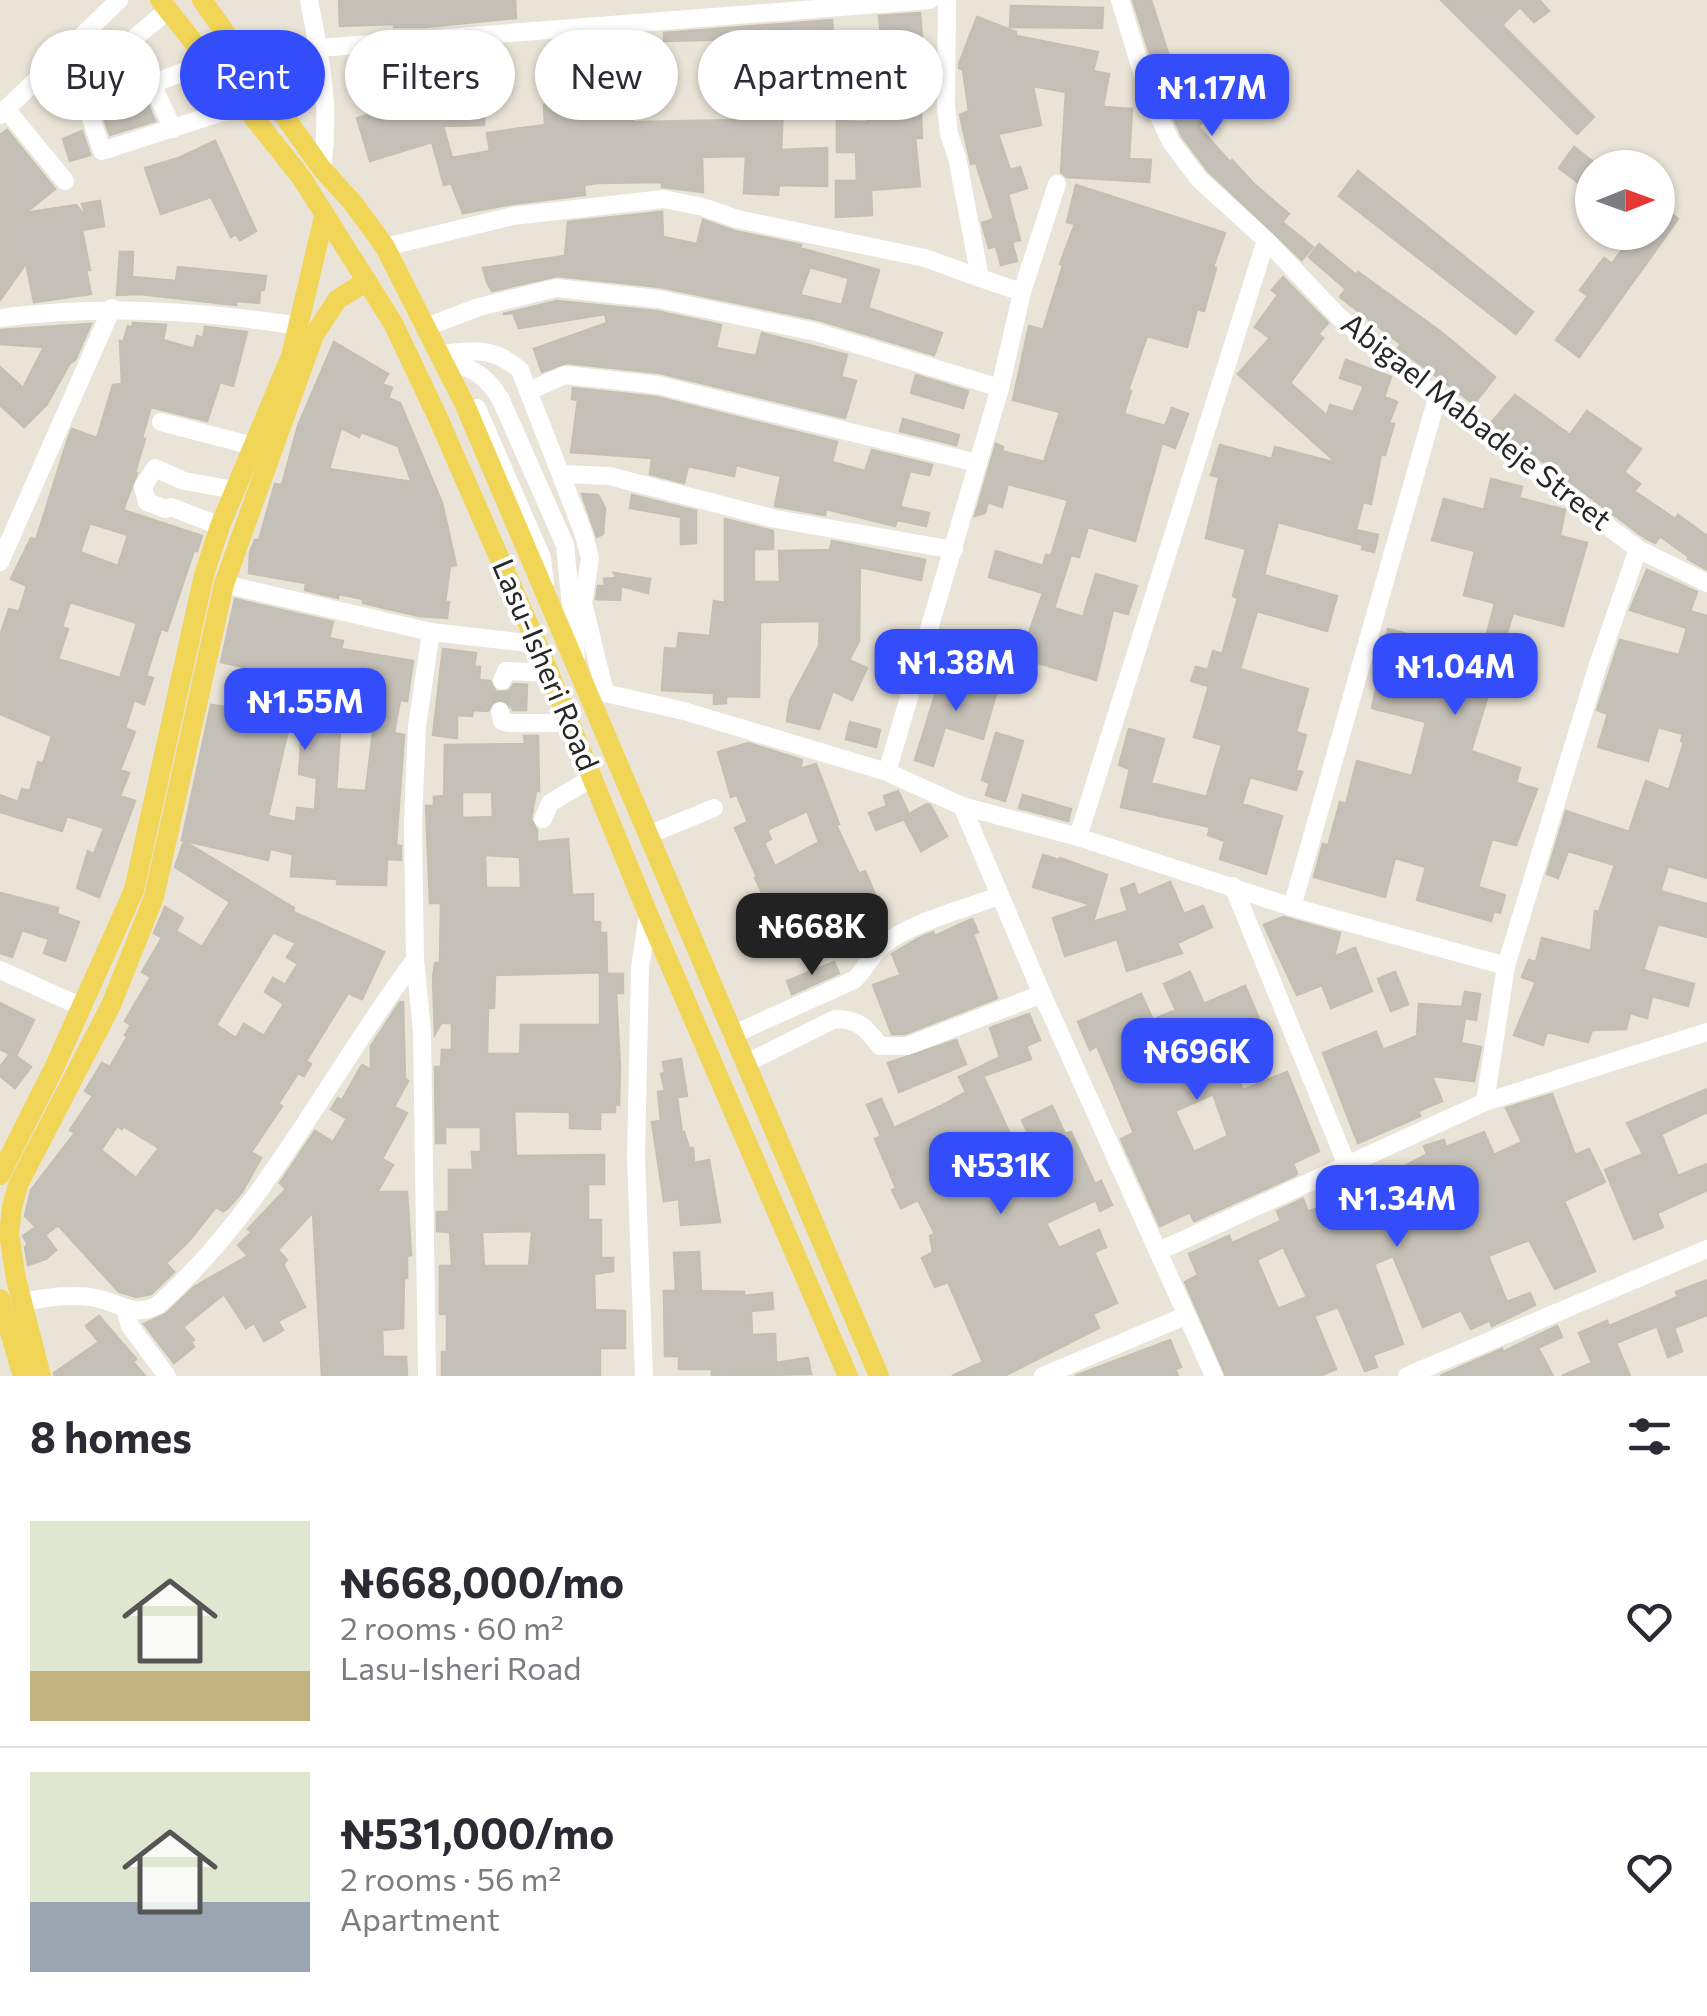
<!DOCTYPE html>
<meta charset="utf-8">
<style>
:root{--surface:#fff;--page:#f7f7f7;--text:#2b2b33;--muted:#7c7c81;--line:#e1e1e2;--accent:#344dfa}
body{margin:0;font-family:Commissioner,sans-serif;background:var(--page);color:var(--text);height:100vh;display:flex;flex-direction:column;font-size:38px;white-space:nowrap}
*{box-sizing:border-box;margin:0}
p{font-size:32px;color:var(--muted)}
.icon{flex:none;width:55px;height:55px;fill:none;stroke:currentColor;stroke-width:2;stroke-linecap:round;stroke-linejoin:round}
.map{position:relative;height:1376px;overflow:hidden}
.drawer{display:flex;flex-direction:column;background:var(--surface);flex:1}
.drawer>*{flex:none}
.hud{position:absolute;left:30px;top:30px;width:1000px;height:90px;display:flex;gap:20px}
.needle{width:65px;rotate:89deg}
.controls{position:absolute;left:1575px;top:150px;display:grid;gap:20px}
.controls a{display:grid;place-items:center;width:100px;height:100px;border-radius:50%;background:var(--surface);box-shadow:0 2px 8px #0004;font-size:50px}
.price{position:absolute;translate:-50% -85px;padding:0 22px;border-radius:20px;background:var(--accent);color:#fff;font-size:32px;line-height:65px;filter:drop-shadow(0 2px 5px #0008)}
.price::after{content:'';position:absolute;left:50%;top:60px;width:30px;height:22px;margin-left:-15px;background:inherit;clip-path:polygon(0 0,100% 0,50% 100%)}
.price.selected{background:#222;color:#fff}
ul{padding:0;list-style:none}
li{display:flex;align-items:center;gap:30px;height:250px;padding:0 30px}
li+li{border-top:2px solid var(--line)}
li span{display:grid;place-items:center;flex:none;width:280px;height:200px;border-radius:0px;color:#555}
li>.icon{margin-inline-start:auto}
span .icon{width:120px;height:120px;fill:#fffc;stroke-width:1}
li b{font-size:42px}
h2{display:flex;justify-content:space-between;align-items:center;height:120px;padding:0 30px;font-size:42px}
.chip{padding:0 35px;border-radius:45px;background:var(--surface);box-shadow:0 2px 8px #0004;font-size:35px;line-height:90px}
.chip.selected{background:var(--accent);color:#fff}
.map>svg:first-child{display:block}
</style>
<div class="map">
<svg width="1707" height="1376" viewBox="0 0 1707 1376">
<rect width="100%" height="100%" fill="#eae3d7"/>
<!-- building -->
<g fill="#c5c0b7" stroke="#c4bfb2" stroke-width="2.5" fill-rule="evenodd">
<path d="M339 0H515L516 18 425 27H394V24L340 26Z"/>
<path d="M1133 0H1151L1180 91 1203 122 1198 126 1230 162 1232 160 1255 185 1289 214 1282 222 1313 247 1302 260 1208 171 1182 136 1161 90Z"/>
<path d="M1441 0H1539L1549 11 1534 22 1520 7 1502 25 1594 117 1577 134Z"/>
<path d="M1011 6 1103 8 1102 28 1010 27Z"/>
<path d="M920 13 924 63 908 65 911 114 921 113 922 138H915L920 186 871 190 872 215 836 217V181H857L856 152H837V121L867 122 866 116 881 115 877 36 881 35 879 16Z"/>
<path d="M977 17 1016 32V36L1098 52 1093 71 1109 74 1103 107 1132 109 1129 159 1151 160 1149 182 1067 177 1061 172 1066 92 1033 86 1041 125 998 134 1010 170 1020 167 1027 188 1008 194 1020 240 1012 242 1017 261 1001 265 996 246 989 248 984 231 982 223 994 219 976 163 971 164 960 115 969 111 963 70 959 68V64Z"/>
<path d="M832 20 834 44 826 45 824 108 783 110 781 150 827 148V186L779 185 778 195 744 193 746 156 702 157 703 192 662 187V182L597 183 584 185 585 195 512 204 463 213 451 183 444 185 432 142 370 161 357 118 419 99 418 95 437 88V63H453V54L477 53 478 91H484V125L443 126 452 158 490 151 487 133 545 125 544 105H555L554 90 631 85 633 122 747 120 745 39 664 41V33Z"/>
<path d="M147 103 155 121 110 135 105 121Z"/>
<path d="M7 130 55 189 25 213 76 205 87 218 82 204 100 201 104 226 82 230 90 270H86L91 294 34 302 26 263 0 300V135Z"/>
<path d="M82 131 90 155 70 161 63 139Z"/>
<path d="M215 141 256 231 240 240 236 234 231 237 211 197 161 214 145 168 179 158Z"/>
<path d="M1574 147 1592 161V193L1559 168Z"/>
<path d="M1358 171 1533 312 1516 334 1339 196Z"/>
<path d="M1076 185 1225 233 1213 267 1216 268 1204 311 1197 309 1187 347 1147 336 1128 390 1131 391 1124 414 1165 426 1172 408 1188 414 1175 448 1162 443 1135 541 1088 527 1079 557 1071 555 1054 608 1083 617 1096 574 1137 586 1128 614 1113 610 1096 680 1035 662 1027 689 1011 685 1043 593 989 577 996 551 1043 566 1046 555 1051 556 1068 500 1008 484 1002 507 988 502 985 513 975 516 996 444 1003 447 1002 451 1044 462 1060 412 1013 400 1029 326 1043 330 1063 265 1060 264 1075 224 1067 222Z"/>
<path d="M1658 203 1678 219 1579 357 1556 340 1588 296 1580 290 1604 258 1612 264 1635 232H1658Z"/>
<path d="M662 212 663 237 697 244 703 220 734 231 801 245 800 248 879 270 868 308 942 333 934 355 819 320 660 287 557 276 492 291 487 282 483 268 565 256 568 222ZM810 267 849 278 842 305 800 295Z"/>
<path d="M1319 244 1356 275 1358 272 1441 332 1495 377 1474 404 1398 348 1401 344 1340 297 1346 289 1309 257Z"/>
<path d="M120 252H133L132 277 176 281 178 267 266 276 264 290H260L259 303 236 301V305L140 294 117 295Z"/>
<path d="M1283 277 1328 323 1318 334 1323 338 1290 383 1327 416 1330 405 1353 412 1364 386 1340 378 1346 360 1391 377 1384 397 1397 402 1389 423 1394 424 1385 455 1381 454 1371 504 1363 502 1356 530 1378 535 1374 552 1362 549 1363 545 1278 522 1264 575 1337 596 1327 631 1257 611 1240 669 1308 689 1296 732 1306 735 1296 770 1302 772 1296 790 1250 777 1242 804 1282 816 1266 874 1220 859 1225 841 1208 835 1210 827 1121 807 1130 769 1119 765 1129 729 1164 739 1151 783 1207 797 1208 792 1222 745 1194 737 1209 686 1191 681 1196 667 1208 670 1213 651 1222 654 1238 598 1233 596 1246 549 1206 538 1219 477 1211 475 1220 445 1272 459 1275 447 1337 463 1238 374 1270 338 1255 327 1278 295 1272 290Z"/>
<path d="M557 301 656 311 721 325 716 348 756 356 762 333 847 355 841 377 856 381 845 418 660 373 566 363 542 372 534 349 607 323 605 314 519 328 513 313 503 314Z"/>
<path d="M133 323 166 325 163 340 194 349 197 336 203 338 205 327 247 332 233 386 220 382 207 421 151 407 142 438 145 439 135 472 137 473 123 510 202 536 197 551 194 550 167 631 161 629 146 676 153 678 144 704 134 700 125 728 135 732 120 770 129 773 120 796 135 801 99 897 77 888 88 851 94 854 104 828 67 816 62 831 0 812V795L18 802 22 789 30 791 38 762 43 764 52 736 0 714V636L9 609 19 612 27 586 11 579 31 538 36 540 67 442 72 429 97 438 113 385 122 384 120 341 123 342 128 326 132 328ZM90 523 128 535 118 566 80 552ZM70 602 137 623 120 678 58 659 68 629 62 627Z"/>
<path d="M91 324 75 360 70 363 47 404 24 427 0 405V367L23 388 44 347 0 344V330Z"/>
<path d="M334 342 388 374 382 384 392 388 388 398 400 403 442 503 456 565 450 566 445 602H449L447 618 419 616 363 603V599L339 594 338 598 305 590 306 583 249 573 250 552 255 540H259L275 484 282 485 298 426ZM341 428 359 437 361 432 398 446 412 482 329 469Z"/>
<path d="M916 375 968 391 963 408 911 393Z"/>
<path d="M573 388 656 397 837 442 832 462 865 471 872 450 932 465 929 475 910 471 900 507 929 513 926 526 897 520 895 526 826 509 825 515 775 506 781 476 736 465 734 476 688 466 684 483 650 474 652 458 571 452 578 400 572 399Z"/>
<path d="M1515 395 1570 435 1587 411 1641 449 1624 472 1640 484 1634 491 1675 519 1678 515 1707 536 1706 569 1688 559 1689 557 1660 536 1655 543 1645 538 1491 423Z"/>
<path d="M903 419 959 435 956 445 900 431Z"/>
<path d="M1491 479 1522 487 1519 498 1565 510 1560 536 1587 543 1563 626 1513 613 1471 751 1520 768 1516 783 1537 789 1516 845 1492 839 1478 887 1505 895 1500 913 1494 911 1491 921 1417 900 1426 867 1395 858 1385 897 1314 877 1323 844 1328 846 1340 802 1346 804 1357 761 1412 776 1426 722 1372 708 1388 629 1482 653 1495 603 1464 595 1475 551 1432 540 1444 499 1484 510Z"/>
<path d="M582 494 598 495 605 508 603 534 597 537Z"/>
<path d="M632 495 696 511V543L681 544V517L630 508Z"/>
<path d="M725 519 773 531V549H754V582H780L779 551 830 550 832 541 925 560 921 580 860 567 859 641 849 660 867 668 852 700 833 691 819 729 787 721 790 701 819 646 820 621 760 622 759 697 726 696V703L714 704V693L662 690 665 648 677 649 679 633 710 636 714 601 725 603Z"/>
<path d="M1647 570 1697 592 1690 611 1707 616V878L1668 866 1660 891 1707 904V937L1658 924 1643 970 1694 984 1688 1006 1652 996 1647 1018 1630 1013 1626 1029 1592 1030 1588 1042 1547 1032 1543 1045 1514 1035 1536 982 1522 977 1529 960 1536 962 1542 938 1591 951 1595 911 1599 912 1615 865 1568 851 1558 878 1547 874 1566 811 1629 832 1646 781 1669 790 1684 742 1681 741 1683 734 1658 727 1648 761 1598 747 1608 714 1597 710 1620 640 1679 655 1687 628 1630 610Z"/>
<path d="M614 573 650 579 648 593 621 586 620 600 596 599 598 586H605L604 579 617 578Z"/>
<path d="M235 599 333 622 329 638 343 641 341 649 413 661 407 701 400 700 394 733 404 735 396 845 401 846V860L387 859 386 885 337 884 338 879 291 876 293 854 270 849 268 860 182 840 211 705 240 709 238 719 264 724 276 674 221 662ZM292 713 303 715 299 774 317 778 315 810 297 808 296 822 268 816ZM341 718 374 723 366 791 336 789Z"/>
<path d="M443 649 476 653 474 667H480L479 680 490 681 496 692 509 691 514 684 527 685 526 710H513L509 702 497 699 488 711 473 710 472 716 457 715V738L433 735Z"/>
<path d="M942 673 997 690 983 739 945 727 933 766 915 760Z"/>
<path d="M850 722 880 730 876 747 846 739Z"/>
<path d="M996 733 1023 741 1005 801 986 795 990 783 982 780Z"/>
<path d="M524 736H538L539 791H536L531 819 537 830V842L568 839 572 895 593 894V922H600V933H606L607 972 495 975 494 1008H488L487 1054H520L521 1025H600V974H623V993H616L620 1067 619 1105 615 1104V1112H600V1129L570 1128V1112L514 1111 516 1156 604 1155V1184H588V1220H601V1258H613V1271L594 1274 595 1310 625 1311V1348H600V1376H442V1352H447V1314H440V1266H452L450 1232 437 1231V1212H449V1170H473L472 1152H481V1127H445V1143H436L435 1067H441L442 1050H452V1023H441L435 1034 433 978 435 963H440L441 903H430L426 806H434V797L444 796 445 745 525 744ZM462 792H492L493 817 462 818ZM485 855 520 857 521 888H486ZM532 1231 529 1266H484L482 1232Z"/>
<path d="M748 743 802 760 800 769 816 764 839 824 836 825 859 874 865 871 882 911 795 949 793 943 784 947 776 929 796 920 786 896 768 905 755 878 757 877 735 828 748 822 737 795 731 797 718 752ZM807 811 819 842 775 866 764 843 771 839 767 830Z"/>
<path d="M898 791 909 814 927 804 930 805 947 836 921 851 904 819 876 830 869 813 887 806 884 796Z"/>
<path d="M1023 795 1071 809 1068 821 1019 808Z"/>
<path d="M184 841 294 908 293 912 384 952 362 999 348 993 306 1061 311 1064 304 1076 298 1073 278 1104 282 1106 251 1152 261 1158 242 1192 227 1209 223 1211 216 1207 188 1242 166 1263 174 1272 151 1294 136 1297 119 1292 58 1225 45 1235 56 1250 46 1259 28 1265 25 1247 28 1245 23 1236 36 1227 25 1216 31 1190 75 1133 70 1130 93 1096 85 1091 102 1063 110 1067 128 1036 125 1035 131 1025 125 1021 151 977 142 972 162 938 154 933 165 907 183 918 176 931 202 947 230 902 175 867ZM273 932 296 943 287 957 298 964 285 985 273 978 265 992 284 1004 264 1036 244 1024 236 1038 216 1025ZM117 1126 122 1129 123 1126 159 1148 136 1178 101 1150Z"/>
<path d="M1043 855 1059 860 1060 858 1107 875 1093 922 1128 911 1121 889 1134 884 1138 896 1170 882 1184 914 1203 906 1212 927 1177 943 1182 953 1127 971 1117 939 1065 956 1053 918 1092 905 1033 887Z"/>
<path d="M0 893 58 908 57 914 79 922 65 961 44 953 49 939 22 930 12 957 0 953Z"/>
<path d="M1283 917 1340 933 1334 957 1355 948 1372 991 1331 1008 1322 985 1297 995 1264 925Z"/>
<path d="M972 919 978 932 973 934 997 998 905 1034H892L873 985 901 975 892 954 917 939 933 932 935 936Z"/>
<path d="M834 962 839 973 792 994 787 981Z"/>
<path d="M1190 972 1204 1004 1245 986 1260 1021 1220 1039 1243 1090 1287 1072 1319 1151 1293 1163 1297 1174 1294 1176 1194 1221 1190 1212 1160 1226 1121 1139 1134 1133 1097 1046 1090 1050 1078 1022 1141 994 1153 1020 1176 1010 1164 984ZM1213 1094 1228 1136 1194 1152 1175 1111Z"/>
<path d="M1395 972 1408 1004 1391 1011 1378 979Z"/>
<path d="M1465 992 1480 994 1476 1020 1465 1018 1461 1043 1481 1047 1474 1081 1432 1076 1442 1101 1418 1111 1420 1116 1358 1143 1323 1053 1376 1032 1383 1050 1417 1036 1419 1004 1462 1007Z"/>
<path d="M400 1002H403L405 1079 408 1081 394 1107 407 1113 382 1159 393 1165 377 1192H407L411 1255 407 1256V1278H404L403 1328 382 1330 383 1357H406L407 1376H322L313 1212 278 1250 287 1260 283 1264 305 1307 278 1321 283 1330 264 1341 254 1323 246 1328 224 1294 183 1327 194 1340 191 1342 194 1347 174 1363 144 1324 166 1314 194 1287 248 1256 238 1245 252 1232 248 1229 286 1189 280 1183 315 1131 333 1142 347 1119 331 1109 338 1098 342 1100 362 1065 371 1070V1046Z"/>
<path d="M0 1003 34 1020 16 1056 31 1067 15 1088 0 1076V1067L10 1054 0 1049Z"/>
<path d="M1029 1014 1040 1040 1026 1046 1031 1059 983 1076 1010 1134 1002 1138 1017 1172 1041 1160 1022 1120 1052 1106 1065 1134 1071 1132 1095 1184 1101 1181 1112 1205 1100 1211 1096 1200 1046 1223 1059 1248 1099 1230 1106 1247 1094 1252 1117 1303 1093 1314 1099 1328 1004 1376H952L983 1362 948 1282 935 1287 922 1258 933 1252 930 1236 935 1234 918 1200 901 1208 892 1190 896 1188 875 1139 881 1136 867 1105 881 1099 894 1128 941 1106 966 1092 959 1077 1000 1057 990 1028Z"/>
<path d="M956 1040 966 1064 899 1092 888 1063Z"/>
<path d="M681 1059 687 1096 677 1097 682 1133 684 1132 689 1148H693L694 1163 709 1160 720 1222 681 1225 679 1199 664 1201 652 1122 661 1121 658 1092 665 1091 661 1074 665 1073 663 1062Z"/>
<path d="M1707 1089V1112L1661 1134 1678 1176 1707 1164V1190L1657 1213 1663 1227 1634 1239 1605 1170 1643 1154 1627 1123Z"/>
<path d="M1552 1094 1575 1155 1589 1149 1605 1182 1564 1201 1595 1271 1555 1289 1529 1240 1488 1256 1507 1302 1530 1293 1535 1305 1492 1326 1490 1320 1471 1329 1461 1310 1423 1327 1393 1256 1374 1264 1403 1344 1373 1355 1377 1367 1365 1371 1338 1307 1314 1316 1336 1369 1319 1376H1226L1185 1282 1198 1275 1189 1254 1229 1236 1232 1243 1281 1221 1277 1211 1303 1199 1308 1212 1363 1189 1427 1154 1424 1146 1444 1140 1446 1147 1484 1132 1494 1155 1522 1142 1506 1108ZM1283 1247 1307 1297 1278 1309 1257 1260Z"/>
<path d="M699 1252 701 1291 744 1292V1296L772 1293 773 1309 751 1311 752 1335 775 1334 776 1363 808 1358 811 1374 712 1376V1369H679V1356H665L664 1291H676L674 1253Z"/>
<path d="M1707 1280V1315L1674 1328 1682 1351 1668 1357 1657 1326 1616 1343 1630 1376H1562L1592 1363 1579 1333 1607 1321 1609 1326 1678 1297 1676 1292Z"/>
<path d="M99 1316 136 1359 133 1362 145 1376H54V1373L99 1342 86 1326Z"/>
<path d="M1557 1326 1562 1337 1538 1348 1553 1376H1440L1502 1349 1503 1352Z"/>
<path d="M1170 1340 1181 1367 1175 1369 1178 1376H1075Z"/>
</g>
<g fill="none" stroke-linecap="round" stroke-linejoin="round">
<!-- minor-tunnel -->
<path stroke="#c3bdb4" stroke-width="18" stroke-dasharray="18 9" stroke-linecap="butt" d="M500 711 502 681"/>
<!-- minor -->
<g stroke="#fff" stroke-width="18">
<path d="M309 0C321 62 331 106 322 169"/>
<path d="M1120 0 1149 95 1171 142 1199 179 1266 240 1339 317 1437 398 1638 549 1707 583"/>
<path d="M131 41 168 10"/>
<path d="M318 48 930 0"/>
<path d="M209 62 152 84 104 109 89 112 102 151 244 105"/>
<path d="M152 84 173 129"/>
<path d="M6 109 65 181"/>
<path d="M0 115 119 0"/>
<path d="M385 247 513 216 663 199 703 207 737 219 925 258 980 278"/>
<path d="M1022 292 1057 184"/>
<path d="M0 318C104 305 197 310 300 326"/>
<path d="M426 327 479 307 556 288 658 299 816 332 1000 388"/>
<path d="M439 354C474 351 492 346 520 370L583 532 590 558 583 603 605 693"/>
<path d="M443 361C470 366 485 374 500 398L565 545 576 657"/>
<path d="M529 391 565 375 658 385 977 463"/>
<path d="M477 408 542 558 545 583"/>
<path d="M161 422 253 446"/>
<path d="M563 474 609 476 776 519 954 550"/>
<path d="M220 526 171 507 166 509 147 502 143 487 155 468 184 481 235 490"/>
<path d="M0 562 112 308"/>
<path d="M224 584 431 632 537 644"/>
<path d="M502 681 506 671 549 673"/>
<path d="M588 695 605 693 684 711 887 772 962 806 1078 837 1292 907 1506 966"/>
<path d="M500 711 502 721 508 723H570"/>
<path d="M887 772 1000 388 1022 292 980 278 957 157 949 134 946 106 947 0"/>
<path d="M962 806 1042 994 1214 1376"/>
<path d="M543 819 550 803 592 778"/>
<path d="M648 835 714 808"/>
<path d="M1078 837 1266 240"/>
<path d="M1233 886 1347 1165"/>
<path d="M1292 907 1437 398"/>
<path d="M0 970 82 1007"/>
<path d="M732 1035 854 980C865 970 872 953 884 944 918 919 962 911 1000 895"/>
<path d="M745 1064 835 1019C859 1019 866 1028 880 1046H907L1042 994"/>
<path d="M1485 1102 1506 966 1597 668 1638 549"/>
<path d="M1159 1251 1485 1102 1707 1032"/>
<path d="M22 1302C45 1298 72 1293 96 1298 120 1303 135 1318 158 1305 266 1209 329 1074 415 960"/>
<path d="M125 1309 130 1326 167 1376"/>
<path d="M427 1376 422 1031 415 960 413 822 417 726 431 632"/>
<path d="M644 1376 636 1157 640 968 648 914"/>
<path d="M1043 1376 1185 1316"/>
<path d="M1407 1376 1707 1249"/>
</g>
<!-- major -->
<g stroke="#f0d556" stroke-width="20">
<path d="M160 0 301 177 393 323 438 418 537 644 648 914 848 1376"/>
<path d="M202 0 322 169 353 203 385 247 465 405 879 1376"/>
<path d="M0 1175 54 1068 134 890 204 575 220 526 291 356 324 217"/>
<path d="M0 1299 23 1376"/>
<path d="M41 1376 16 1279 9 1234 12 1207 18 1185 111 1005 154 897 224 584 314 335 337 300 365 282"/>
</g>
</g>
<g text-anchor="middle" stroke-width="8" stroke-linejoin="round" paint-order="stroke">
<!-- street labels -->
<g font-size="30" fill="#272727" stroke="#fff">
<text transform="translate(1476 422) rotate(38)" y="10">Abigael Mabadeje Street</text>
<text transform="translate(545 665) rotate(67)" y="10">Lasu-Isheri Road</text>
</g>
</g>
</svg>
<div class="controls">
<a><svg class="needle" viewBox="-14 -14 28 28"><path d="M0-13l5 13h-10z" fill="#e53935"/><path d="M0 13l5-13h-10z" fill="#7c7c81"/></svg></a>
</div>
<b class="price" style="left:1212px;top:139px">₦1.17M</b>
<b class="price" style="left:956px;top:714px">₦1.38M</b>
<b class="price" style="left:1455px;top:718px">₦1.04M</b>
<b class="price" style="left:305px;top:753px">₦1.55M</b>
<b class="price selected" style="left:812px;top:978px">₦668K</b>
<b class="price" style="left:1197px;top:1103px">₦696K</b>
<b class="price" style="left:1001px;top:1217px">₦531K</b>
<b class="price" style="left:1397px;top:1250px">₦1.34M</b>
<div class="hud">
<a class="chip">Buy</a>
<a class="chip selected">Rent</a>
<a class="chip">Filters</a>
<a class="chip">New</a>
<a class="chip">Apartment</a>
</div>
</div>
<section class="drawer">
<h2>8 homes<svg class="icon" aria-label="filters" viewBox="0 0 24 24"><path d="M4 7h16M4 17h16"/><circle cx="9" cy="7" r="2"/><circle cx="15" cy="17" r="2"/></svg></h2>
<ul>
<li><span style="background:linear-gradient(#dfe7d0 75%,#c2b280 0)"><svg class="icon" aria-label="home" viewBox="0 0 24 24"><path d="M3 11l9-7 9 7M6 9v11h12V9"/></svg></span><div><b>₦668,000/mo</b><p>2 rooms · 60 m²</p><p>Lasu-Isheri Road</p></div><svg class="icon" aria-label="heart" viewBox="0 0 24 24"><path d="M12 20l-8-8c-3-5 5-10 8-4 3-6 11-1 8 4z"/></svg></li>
<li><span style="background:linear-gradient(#dfe7d0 65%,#9aa5b1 0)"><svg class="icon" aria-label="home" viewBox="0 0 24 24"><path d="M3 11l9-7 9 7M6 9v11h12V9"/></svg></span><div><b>₦531,000/mo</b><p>2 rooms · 56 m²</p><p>Apartment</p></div><svg class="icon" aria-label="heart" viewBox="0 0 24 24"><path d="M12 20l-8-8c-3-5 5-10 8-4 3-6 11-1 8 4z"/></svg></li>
</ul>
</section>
